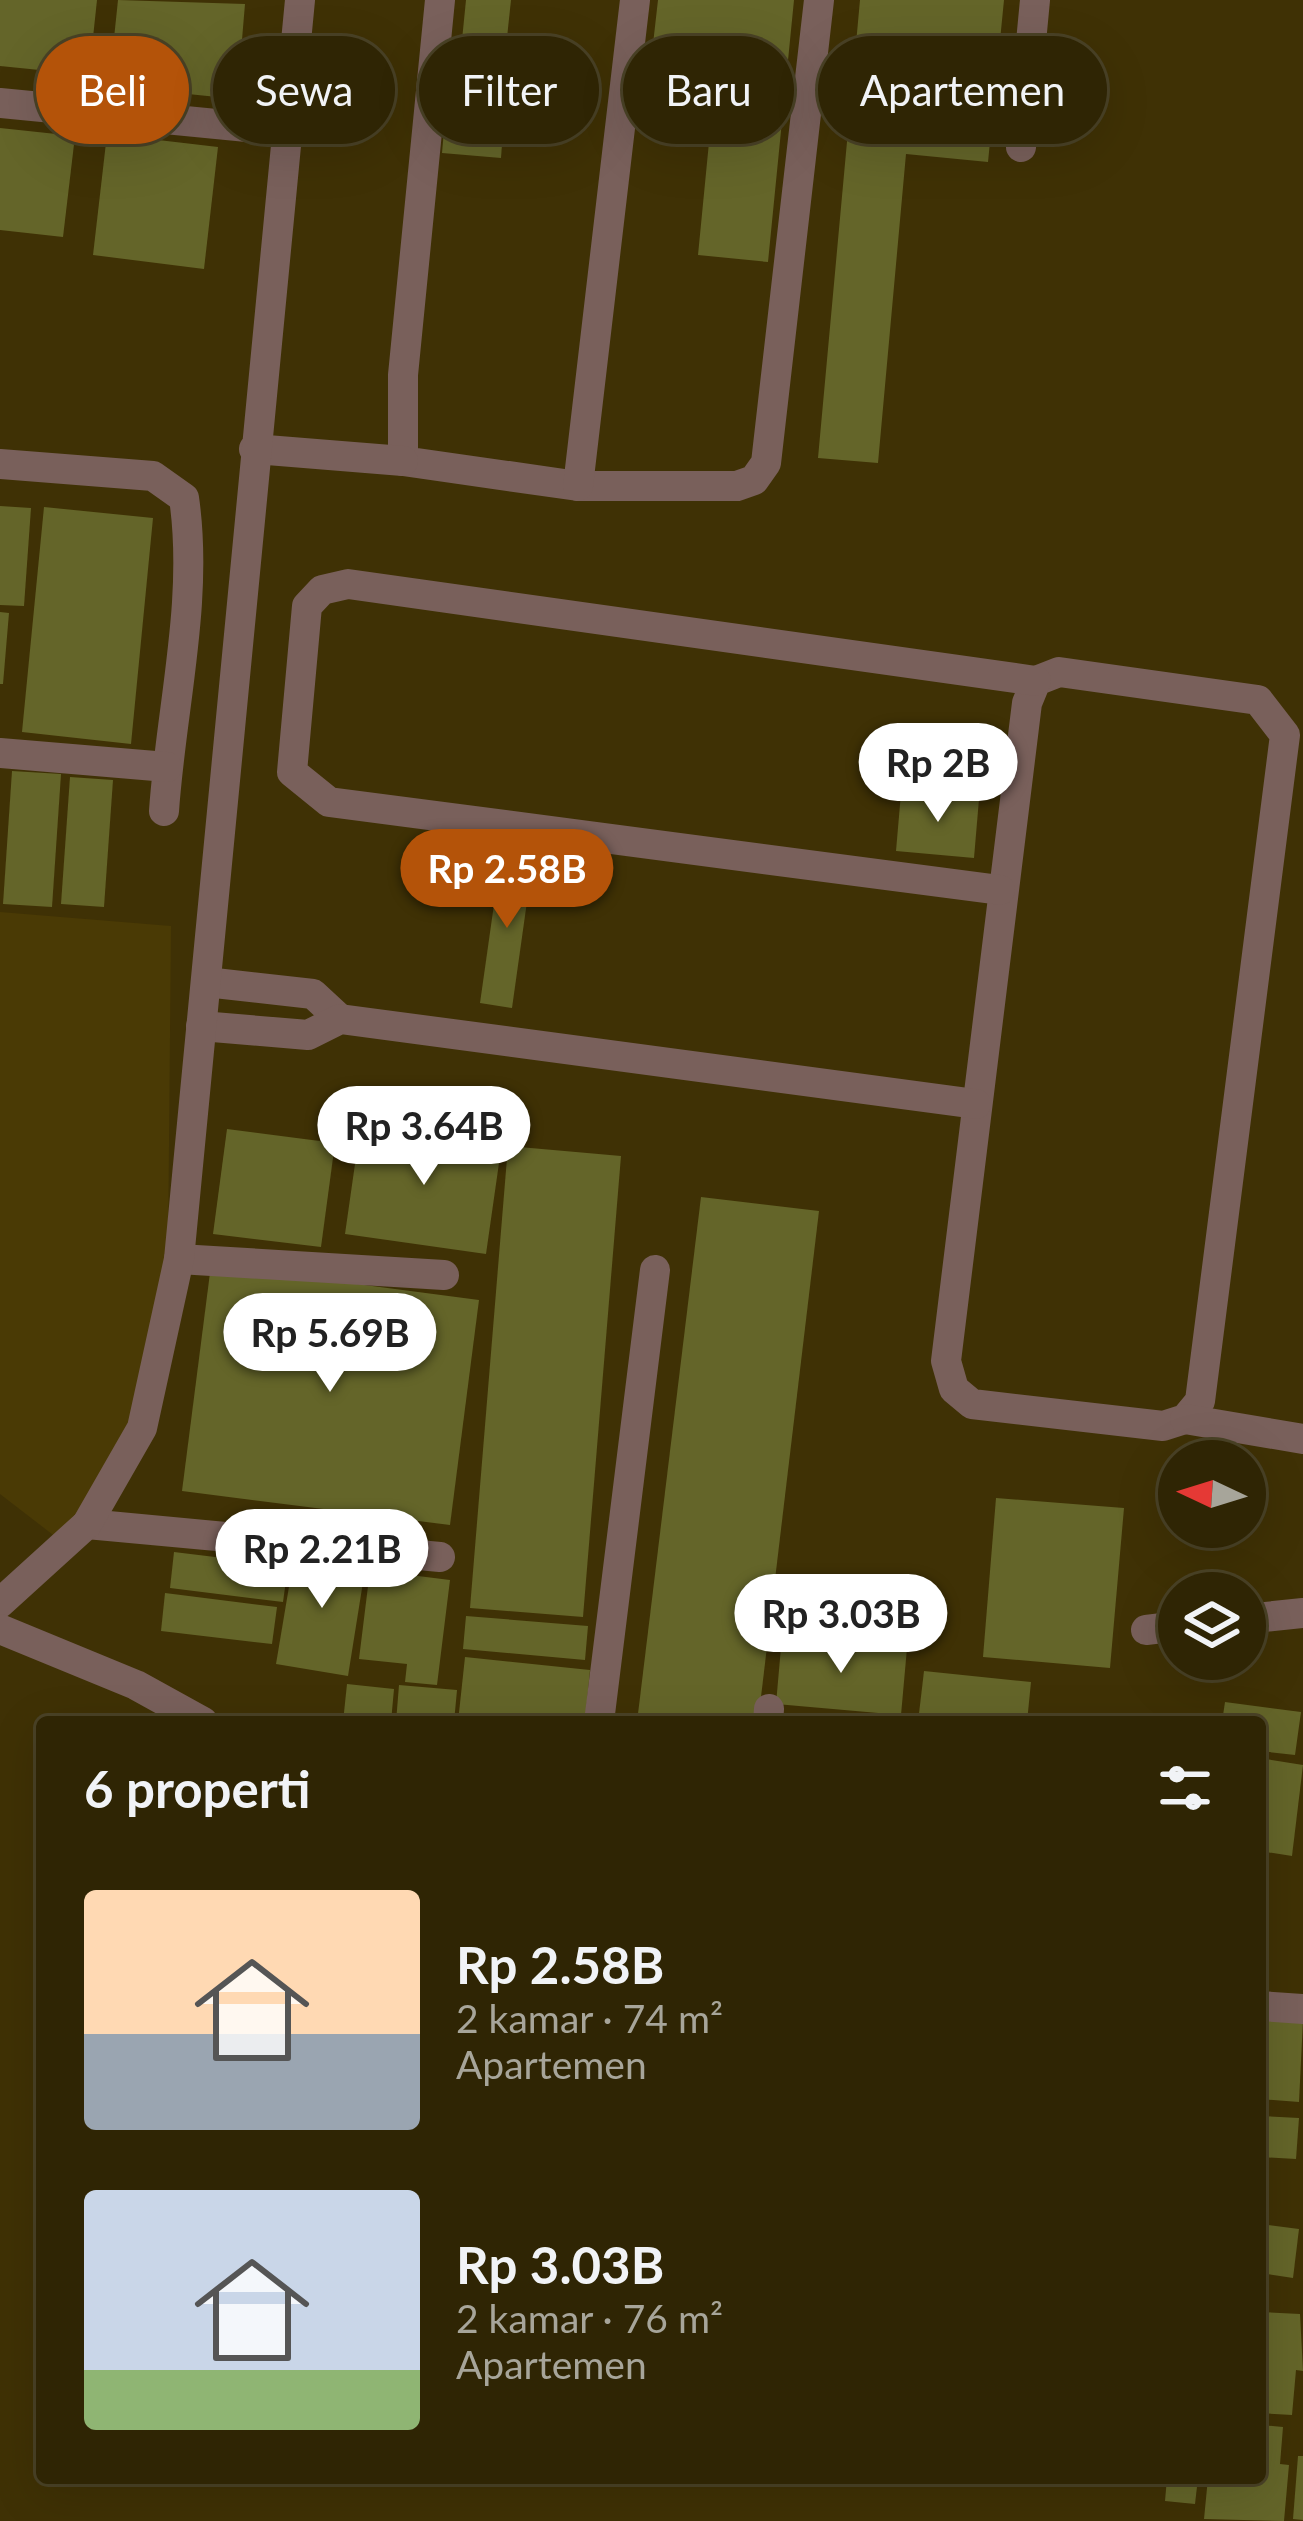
<!DOCTYPE html>
<html lang="id">
<meta charset="utf-8">
<style>
:root{--surface:#2f2504;--page:#3b3113;--text:#f1f3f6;--muted:#a7a59a;--line:#4a4226;--accent:#b45309}
body{margin:0;font-family:Lato,sans-serif;background:var(--page);color:var(--text);height:100vh;display:flex;flex-direction:column;font-size:45px;white-space:nowrap}
*{box-sizing:border-box;margin:0}
p{font-size:39px;color:var(--muted)}
.icon{flex:none;width:66px;height:66px;fill:none;stroke:currentColor;stroke-width:2;stroke-linecap:round;stroke-linejoin:round}
.map{position:relative;flex:1;overflow:hidden}
.drawer{position:absolute;left:36px;top:1716px;width:1230px;height:768px;display:flex;flex-direction:column;background:var(--surface);border-radius:12px;box-shadow:0 12px 48px #0002,0 0 0 3px var(--line)}
.drawer>*{flex:none}
.guide{position:absolute;left:36px;top:36px;width:1233px;height:108px;display:flex;gap:24px}
.needle{width:78px;rotate:274deg}
.fabs{position:absolute;left:1158px;top:1440px;display:grid;gap:24px}
.fabs a{display:grid;place-items:center;width:108px;height:108px;border-radius:50%;background:var(--surface);box-shadow:0 12px 48px #0002,0 0 0 3px var(--line);font-size:60px}
.price{position:absolute;translate:-50% -102px;padding:0 27px;border-radius:42px;background:#fff;color:#222;font-size:39px;line-height:78px;filter:drop-shadow(0 3px 6px #0008)}
.price::after{content:'';position:absolute;left:50%;top:72px;width:36px;height:27px;margin-left:-18px;background:inherit;clip-path:polygon(0 0,100% 0,50% 100%)}
.price.on{background:var(--accent);color:#fff}
ul{padding:0;list-style:none}
li{display:flex;align-items:center;gap:36px;height:300px;padding:0 48px}
li span{display:grid;place-items:center;flex:none;width:336px;height:240px;border-radius:12px;color:#555}
li>.icon{margin-inline-start:auto}
span .icon{width:144px;height:144px;fill:#fffc;stroke-width:1}
li b{font-size:51px}
h2{display:flex;justify-content:space-between;align-items:center;height:144px;padding:0 48px;font-size:51px}
.pill{padding:0 42px;border-radius:54px;background:var(--surface);box-shadow:0 12px 48px #0002,0 0 0 3px var(--line);font-size:42px;line-height:108px}
.pill.on{background:var(--accent);color:#fff}
.map>svg:first-child{display:block}
</style>
<div class="map">
<svg width="1303" height="2521" viewBox="0 0 1303 2521">
<rect width="100%" height="100%" fill="#3f3105"/>
<!-- built -->
<path fill="#4a3a05" d="M0 912 171 926 168 1253 128 1437 61 1541 0 1494Z"/>
<!-- building -->
<g fill="#646529">
<path d="M0 0H97L89 75 0 66Z"/>
<path d="M118 0 245 4 237 99 109 86Z"/>
<path d="M466 0H511L503 75 459 70Z"/>
<path d="M658 0H794L768 262 698 255 718 50 653 44Z"/>
<path d="M860 0H1004L988 162 906 154 878 463 818 458Z"/>
<path d="M448 84 506 89 501 158 442 153Z"/>
<path d="M0 128 75 136 63 237 0 230Z"/>
<path d="M107 134 218 147 204 269 93 255Z"/>
<path d="M0 506 31 508 24 606 0 605Z"/>
<path d="M44 507 153 518 131 744 22 732Z"/>
<path d="M0 612 9 613 3 684H0Z"/>
<path d="M922 751 988 758 985 794 919 788Z"/>
<path d="M12 771 61 774 52 907 3 904Z"/>
<path d="M70 777 113 780 104 907 61 904Z"/>
<path d="M901 793 979 799 974 858 896 851Z"/>
<path d="M501 855 533 859 512 1008 480 1003Z"/>
<path d="M361 1122 502 1142 486 1254 345 1234Z"/>
<path d="M227 1129 335 1143 321 1247 213 1234Z"/>
<path d="M508 1146 621 1156 583 1617 470 1608Z"/>
<path d="M701 1197 819 1211 758 1722H637Z"/>
<path d="M211 1265 479 1300 450 1525 182 1491Z"/>
<path d="M996 1498 1124 1508 1110 1668 983 1657Z"/>
<path d="M296 1545 367 1557 348 1676 276 1664Z"/>
<path d="M174 1552 288 1566 283 1602 170 1588Z"/>
<path d="M370 1570 450 1580 437 1685 405 1682 407 1664 359 1659Z"/>
<path d="M165 1593 277 1607 272 1644 161 1631Z"/>
<path d="M466 1616 588 1626 585 1660 463 1649Z"/>
<path d="M782 1636 907 1648 901 1715 776 1704Z"/>
<path d="M465 1657 590 1670 585 1722H458Z"/>
<path d="M924 1671 1031 1682 1027 1722H918Z"/>
<path d="M347 1684 394 1689 391 1722H343Z"/>
<path d="M399 1685 457 1690 454 1722H396Z"/>
<path d="M1225 1702 1301 1712 1295 1755 1260 1751V1722H1222Z"/>
<path d="M1260 1758 1303 1765 1292 1856 1260 1851Z"/>
<path d="M1260 2016 1303 2020 1299 2102 1260 2099Z"/>
<path d="M1260 2116 1299 2118 1296 2159 1260 2157Z"/>
<path d="M1260 2224 1299 2229 1293 2278 1260 2273Z"/>
<path d="M1260 2312 1300 2314 1303 2371 1296 2370 1292 2415 1260 2413Z"/>
<path d="M1260 2425 1283 2427 1280 2464 1289 2465 1284 2521 1204 2519 1208 2478H1260Z"/>
<path d="M1298 2456H1303V2520L1293 2519Z"/>
<path d="M1167 2478H1198L1195 2504 1165 2501Z"/>
</g>
<g fill="none" stroke-linecap="round" stroke-linejoin="round">
<!-- minor -->
<g stroke="#79605b" stroke-width="30">
<path d="M440 0 403 375V461L578 486H737L754 480 766 463 819 0"/>
<path d="M0 103 288 131"/>
<path d="M1021 147 1035 0"/>
<path d="M254 449 403 461"/>
<path d="M0 464 153 476 184 498C199 601 171 708 164 811"/>
<path d="M578 486 635 0"/>
<path d="M1059 672 1258 700 1285 735 1200 1401 1185 1419 1163 1426 972 1404 954 1389 946 1361 1027 703 1036 681Z"/>
<path d="M0 753 167 767"/>
<path d="M1000 890 329 802 292 772 307 606 322 590 348 584 1036 681"/>
<path d="M206 982 313 994 340 1019"/>
<path d="M201 1026 308 1035 340 1019 976 1104"/>
<path d="M179 1259 444 1275"/>
<path d="M1185 1419 1303 1439"/>
<path d="M87 1524 440 1557"/>
<path d="M0 1603 87 1524 142 1428 179 1259 300 0"/>
<path d="M1245 1619 1303 1613"/>
<path d="M0 1629 136 1685 203 1722"/>
<path d="M1146 1630 1179 1626"/>
<path d="M599 1722 655 1270"/>
<path d="M768 1722 769 1709"/>
<path d="M1260 2006 1303 2009"/>
</g>
</g>
</svg>
<div class="fabs">
<a><svg class="needle" viewBox="-14 -14 28 28"><path d="M0-13l5 13h-10z" fill="#e53935"/><path d="M0 13l5-13h-10z" fill="#a7a59a"/></svg></a>
<a><svg class="icon" aria-label="layers" viewBox="0 0 24 24"><path d="M12 4l9 5-9 5-9-5zM3 14l9 5 9-5"/></svg></a>
</div>
<b class="price" style="left:938px;top:825px">Rp 2B</b>
<b class="price on" style="left:507px;top:931px">Rp 2.58B</b>
<b class="price" style="left:424px;top:1188px">Rp 3.64B</b>
<b class="price" style="left:330px;top:1395px">Rp 5.69B</b>
<b class="price" style="left:322px;top:1611px">Rp 2.21B</b>
<b class="price" style="left:841px;top:1676px">Rp 3.03B</b>
<div class="guide">
<a class="pill on">Beli</a>
<a class="pill">Sewa</a>
<a class="pill">Filter</a>
<a class="pill">Baru</a>
<a class="pill">Apartemen</a>
</div>
<section class="drawer">
<h2>6 properti<svg class="icon" aria-label="filters" viewBox="0 0 24 24"><path d="M4 7h16M4 17h16"/><circle cx="9" cy="7" r="2"/><circle cx="15" cy="17" r="2"/></svg></h2>
<ul>
<li><span style="background:linear-gradient(#ffd9b3 60%,#9aa5b1 0)"><svg class="icon" aria-label="home" viewBox="0 0 24 24"><path d="M3 11l9-7 9 7M6 9v11h12V9"/></svg></span><div><b>Rp 2.58B</b><p>2 kamar · 74 m²</p><p>Apartemen</p></div></li>
<li><span style="background:linear-gradient(#c9d6e8 75%,#8fb573 0)"><svg class="icon" aria-label="home" viewBox="0 0 24 24"><path d="M3 11l9-7 9 7M6 9v11h12V9"/></svg></span><div><b>Rp 3.03B</b><p>2 kamar · 76 m²</p><p>Apartemen</p></div></li>
</ul>
</section>
</div>
